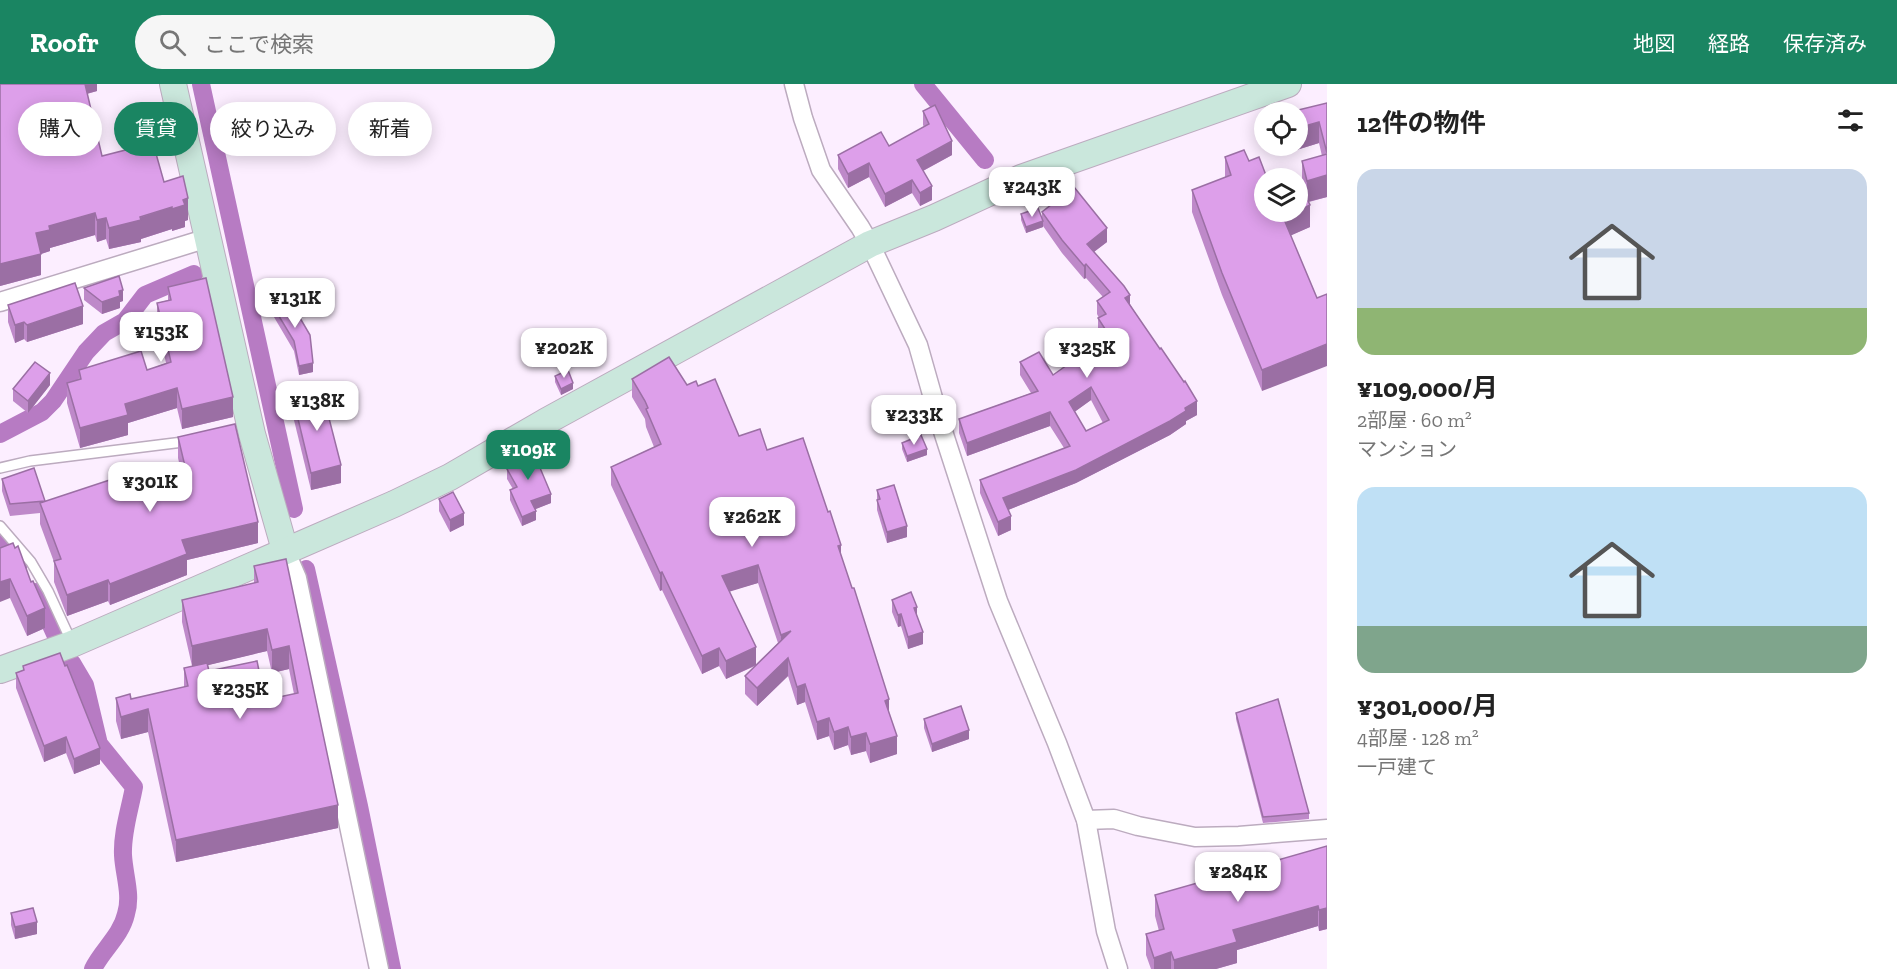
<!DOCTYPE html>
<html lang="ja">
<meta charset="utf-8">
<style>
:root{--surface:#fff;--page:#f6f6f6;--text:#222;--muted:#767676;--accent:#1a8562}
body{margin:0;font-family:"Zilla Slab","Noto Sans JP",serif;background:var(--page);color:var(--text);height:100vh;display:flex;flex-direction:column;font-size:22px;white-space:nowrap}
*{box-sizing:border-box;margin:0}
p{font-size:20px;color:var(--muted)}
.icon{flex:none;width:33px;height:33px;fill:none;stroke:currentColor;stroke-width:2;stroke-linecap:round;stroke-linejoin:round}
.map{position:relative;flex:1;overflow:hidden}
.side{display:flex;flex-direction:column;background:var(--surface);width:570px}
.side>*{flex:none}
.guide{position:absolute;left:18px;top:18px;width:570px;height:54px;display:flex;gap:12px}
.buttons{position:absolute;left:1254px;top:18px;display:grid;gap:12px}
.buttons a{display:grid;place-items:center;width:54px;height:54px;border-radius:50%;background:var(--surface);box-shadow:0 3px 15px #0003;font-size:30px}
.price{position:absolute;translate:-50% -51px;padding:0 14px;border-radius:12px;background:#fff;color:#222;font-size:20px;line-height:39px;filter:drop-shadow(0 2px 3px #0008)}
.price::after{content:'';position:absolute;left:50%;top:36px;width:18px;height:14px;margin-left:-9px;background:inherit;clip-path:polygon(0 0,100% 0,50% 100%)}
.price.on{background:var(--accent);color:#fff}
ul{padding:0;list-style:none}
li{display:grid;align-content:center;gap:12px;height:318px;padding:0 30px}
li span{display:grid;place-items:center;height:186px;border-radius:18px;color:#555}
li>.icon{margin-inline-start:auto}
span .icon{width:108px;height:108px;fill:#fffc;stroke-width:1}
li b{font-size:26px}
h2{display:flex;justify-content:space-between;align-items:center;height:72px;padding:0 30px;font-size:26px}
.pill{padding:0 21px;border-radius:27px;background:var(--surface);box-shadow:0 3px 15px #0003;font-size:21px;line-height:54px}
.pill.on{background:var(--accent);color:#fff}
header{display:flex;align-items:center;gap:36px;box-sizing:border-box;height:84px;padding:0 30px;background:var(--accent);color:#fff}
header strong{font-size:28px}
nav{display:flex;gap:33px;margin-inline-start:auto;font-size:21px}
.search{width:420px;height:54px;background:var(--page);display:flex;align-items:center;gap:15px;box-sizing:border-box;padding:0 21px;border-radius:33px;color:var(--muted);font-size:22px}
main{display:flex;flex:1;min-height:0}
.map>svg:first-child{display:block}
</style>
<header>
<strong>Roofr</strong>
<div class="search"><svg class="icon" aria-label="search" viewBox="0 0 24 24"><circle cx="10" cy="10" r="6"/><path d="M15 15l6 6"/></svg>ここで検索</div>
<nav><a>地図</a><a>経路</a><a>保存済み</a></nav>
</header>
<main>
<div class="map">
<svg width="1327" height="885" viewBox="0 0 1327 885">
<rect width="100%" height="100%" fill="#fceeff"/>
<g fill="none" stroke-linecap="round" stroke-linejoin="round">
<!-- canal -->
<g stroke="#b77bc3" stroke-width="18">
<path d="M201 0 294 425"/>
<path d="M923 0 985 76"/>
<path d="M0 350 42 328 53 317 86 268 104 249 125 237 145 211 194 190"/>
<path d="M0 458 19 480"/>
<path d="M306 485 359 722 392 885"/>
<path d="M36 508 55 550"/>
<path d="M72 579 85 601 99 660 134 703C130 725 122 748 123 771 124 791 132 811 126 830 121 852 102 866 93 885"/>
</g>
<!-- lane casing -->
<g stroke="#bcabbf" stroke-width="12">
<g id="lane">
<path d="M0 384 30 377 191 357"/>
<path d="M0 442 31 478 48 507 72 559"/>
</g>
</g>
<!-- street casing -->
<g stroke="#bcabbf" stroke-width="21">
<g id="street">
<path d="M794 0 803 34 821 86 860 143 870 160 918 261 939 335 998 517 1057 659 1086 736 1106 847 1118 885"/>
<path d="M0 218 208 154"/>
<path d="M285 466 297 494 379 885"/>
<path d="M1086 736 1114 735 1138 742 1195 753 1239 752 1327 745"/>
</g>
</g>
<!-- secondary casing -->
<g stroke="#bcabbf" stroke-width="28">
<g id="secondary">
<path d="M173 0 252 350 285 466"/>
<path d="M0 586 72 560 394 420 450 393 545 338 870 160 934 134 1021 94 1288 0"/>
</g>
</g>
<!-- lane -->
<use href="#lane" stroke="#fff" stroke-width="9"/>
<!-- street -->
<use href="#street" stroke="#fff" stroke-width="18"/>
<!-- secondary -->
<use href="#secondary" stroke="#cae7dc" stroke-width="26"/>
</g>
<!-- wall -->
<g fill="#be89c9" fill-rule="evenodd">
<path d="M0 0H97V7L87 10 102 72 164 98 188 136 185 137V143L172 147V145L141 155V158L109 165 106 155 97 158 95 151 50 164V167L41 170V191L0 202Z"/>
<path d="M1327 19V113L1309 118 1310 143 1291 151 1262 307 1222 211 1192 128V106L1225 94V73L1264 128 1305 109 1302 98V77L1322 72 1319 59 1290 68 1289 65 1280 67 1278 62H1298Z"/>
<path d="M923 27 952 71 923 87 932 116 920 122 912 109 885 123 869 93 848 104 838 85V71L889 62 924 43 923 41Z"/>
<path d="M1042 128 1107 158 1094 168 1130 220 1197 331 1186 337V340L1170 351 1076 399 1008 426 1011 446 998 452 980 409V396L1064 364 1050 342 967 372 959 349V335L1031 309 1020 291V278L1053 291 1103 255 1098 248V234H1099L1097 230V217L1103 213 1086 194 1084 195 1062 169 1043 142V143L1026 149 1021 136V130L1042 135ZM1091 316 1103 339 1086 347 1074 328Z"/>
<path d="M168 203 233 333 182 345 177 324 128 339V351L80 364 67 319V299L79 296V286H147L166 279 157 239V219L168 216Z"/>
<path d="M84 204 123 217 120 218V224L102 230 84 216Z"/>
<path d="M271 219 313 288 299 291 294 267 271 228Z"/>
<path d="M8 221 83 240 27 258 24 255 15 259 8 238Z"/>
<path d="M555 292 573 305 561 311 555 298Z"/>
<path d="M632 295 698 302 739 352 767 366 841 471 889 630 897 670 870 679 866 667 851 671 848 661 834 666 829 652 817 656 805 618 797 621 788 592 757 622 745 610V592L755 582 726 595 719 582 702 590 662 506 660 507 611 401V383L654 363 646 343 645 335 632 313ZM758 499 778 559 756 581 729 507Z"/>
<path d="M50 301 28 329 13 317V305Z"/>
<path d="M293 314 341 399 311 406 293 332Z"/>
<path d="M178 353 258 459 187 476V491L110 521 108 517 67 532 54 498V478L40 440V429L10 432 2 407V395L45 417 157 406 184 400 178 374Z"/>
<path d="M902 359 927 371 907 378 902 365Z"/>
<path d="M516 365 551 419 535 425 536 436 522 442 510 416V406L513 405 507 395V385L518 380 516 375Z"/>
<path d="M877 406 907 453 887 459 877 426Z"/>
<path d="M439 415 464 441 450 448 439 427Z"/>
<path d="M0 464 45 544 27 552 10 514Z"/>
<path d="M286 475 338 744 176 778 148 648 121 655 116 637V614L131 615 184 603V584L192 582 182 538V516L254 499V482ZM267 567 272 589 289 585 294 610 265 616 209 587 208 581Z"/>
<path d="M892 516 917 534 923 560 908 565 901 542 898 543 892 528Z"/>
<path d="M23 582 100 680 74 690 66 669 44 678 16 604V589L23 586Z"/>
<path d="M1236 629 1309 729V735L1263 739 1236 635Z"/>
<path d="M924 635 969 655 932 668 924 644Z"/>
<path d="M1327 762V845L1319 847 1318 842 1237 866V879L1216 885H1151L1146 871V850L1159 847 1155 832V811Z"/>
<path d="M11 829 37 850 15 855 11 841Z"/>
</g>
<!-- shaded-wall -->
<g fill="#9b6fa4">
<path d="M82 0H97V7L82 11Z"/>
<path d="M1319 38V59L1290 68V62H1298V44Z"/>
<path d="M952 57V71L917 90V76Z"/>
<path d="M1280 62H1289V65L1280 67Z"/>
<path d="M869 79V93L848 104V90Z"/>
<path d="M1327 91V113L1307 118V97Z"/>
<path d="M912 96V109L885 123V110Z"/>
<path d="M932 102V116L920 122V109Z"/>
<path d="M188 114V136L185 137V143L172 147V125L183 116Z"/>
<path d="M1310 121V143L1283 155V133Z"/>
<path d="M172 123V145L141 155V158L109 165V144Z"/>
<path d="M95 129V151L50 164V167L41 170V191L0 202V180L36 149 49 142Z"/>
<path d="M106 134V155L97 158V136Z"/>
<path d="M1043 137V143L1026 149V143Z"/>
<path d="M1107 144V158L1087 173V160Z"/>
<path d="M1086 180V194L1084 195V182Z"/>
<path d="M123 206V217L120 218V224L102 230V218L119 207Z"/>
<path d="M1130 211V224L1125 214Z"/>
<path d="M83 222V240L27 258V241Z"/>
<path d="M24 238V255L15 259V241Z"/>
<path d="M1327 260V282L1262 307V286Z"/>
<path d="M313 279V288L299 291V282Z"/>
<path d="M50 289V301L28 329V317Z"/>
<path d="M573 299V305L561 311V305Z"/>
<path d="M1091 303V316L1069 332V318Z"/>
<path d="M177 304V324L128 339V351L80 364V344L125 320Z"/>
<path d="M233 313V333L182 345V325Z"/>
<path d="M1197 317V331L1186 337V340L1170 351 1076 399 1003 428V414Z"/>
<path d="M1050 328V342L967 372V359Z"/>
<path d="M927 365V371L907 378V372Z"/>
<path d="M341 381V399L311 406V389Z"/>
<path d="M551 410V419L531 427V417Z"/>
<path d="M536 427V436L522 442V433Z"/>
<path d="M464 429V441L450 448V436Z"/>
<path d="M1011 432V446L998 452V438Z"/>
<path d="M258 438V459L187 476V491L110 521V500L182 456Z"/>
<path d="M907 442V453L887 459V448Z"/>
<path d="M841 461V479L838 462Z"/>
<path d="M758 481V499L722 510V492Z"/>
<path d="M662 488V506L660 507V489Z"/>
<path d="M10 495V514L0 518V498Z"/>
<path d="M108 496V517L67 532V511Z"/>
<path d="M917 523V535L914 524Z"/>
<path d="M45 524V544L27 552V532Z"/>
<path d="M901 530V542L898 543V531Z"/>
<path d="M267 545V567L192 585V562Z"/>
<path d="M791 547 781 569V551Z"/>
<path d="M923 548V560L908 565V553Z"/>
<path d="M289 562V585L272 589V566Z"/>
<path d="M756 563V581L726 595V577Z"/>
<path d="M719 564V582L702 590V572Z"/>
<path d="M788 574V592L757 622V604Z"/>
<path d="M805 600V618L797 621V603Z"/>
<path d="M889 615V633L885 617Z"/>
<path d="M148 625V648L121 655V633Z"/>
<path d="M829 634V652L817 656V638Z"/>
<path d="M848 643V661L834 666V648Z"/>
<path d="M969 646V655L932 668V660Z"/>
<path d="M866 649V667L851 671V653Z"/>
<path d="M897 652V670L870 679V660Z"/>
<path d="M66 653V669L44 678V662Z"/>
<path d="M100 664V680L74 690V675Z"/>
<path d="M338 721V744L176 778V756Z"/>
<path d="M1318 822V842L1237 866V879L1216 885H1174V876L1233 846Z"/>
<path d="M1327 824V845L1319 847V826Z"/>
<path d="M37 838V850L15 855V843Z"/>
<path d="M1171 868V885H1154V874Z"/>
</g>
<!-- building -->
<g fill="#dd9fea" stroke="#9b6fa4" stroke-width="1.5" fill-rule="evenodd">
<path d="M0 0H85L102 72 153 59 164 98 183 92 188 114 183 116 185 121 172 125V123L140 133 141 136 109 144 106 134 97 136 95 129 49 142 50 146 36 149 41 170 0 180Z"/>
<path d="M1327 19V69L1319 38 1298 44V28H1290Z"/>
<path d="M935 21 952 57 917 76 932 102 920 109 912 96 885 110 869 79 848 90 838 71 881 48 889 62 929 40 923 27Z"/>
<path d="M1244 66 1249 77 1259 73 1267 94H1264V128H1296L1283 133 1317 214 1327 210V260L1262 286 1222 189 1192 106 1231 91 1225 73Z"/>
<path d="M1327 70V91L1307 97 1302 77Z"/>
<path d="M1297 93 1310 121 1298 127V94H1294Z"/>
<path d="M1074 103 1107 144 1087 160 1124 202 1130 211 1125 214 1160 265 1161 264 1184 298 1185 297 1197 317 1185 324 1186 327 1170 337 1076 386 1003 414 1011 432 998 438 980 396 1070 362 1050 328 967 359 959 335 1038 307 1020 278 1039 268 1053 291 1109 251 1098 234 1106 230 1097 217 1110 208 1086 180 1084 182 1062 156 1042 128ZM1091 303 1109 336 1086 347 1069 318Z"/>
<path d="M1038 124 1043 137 1026 143 1021 130Z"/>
<path d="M119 192 123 206 119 207 120 212 102 218 84 204Z"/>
<path d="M206 194 233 313 182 325 177 304 125 320 128 331 80 344 67 299 81 295 79 286 141 267 147 286 171 278 157 219 171 216 168 203Z"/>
<path d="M75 199 83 222 27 241 24 238 15 241 8 221Z"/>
<path d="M286 210 310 251 313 279 299 282 294 257 271 219Z"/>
<path d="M669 273 687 301 696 297 698 302 715 295 739 352 760 345 767 366 803 354 828 428 830 427 841 461 838 462 852 504H854L889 615 885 617 897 652 870 660 866 649 851 653 848 643 834 648 829 634 817 638 805 600 797 603 788 574 757 604 745 592 791 547 781 551 758 481 722 492 756 563 726 577 719 564 702 572 662 488 660 489 611 383 661 360 646 325 648 324 645 317 632 295Z"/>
<path d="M35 278 50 289 28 317 13 305Z"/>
<path d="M568 286 573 299 561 305 555 292Z"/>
<path d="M322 307 341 381 311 389 293 314Z"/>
<path d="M235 340 258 438 182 456 187 470 110 500 108 496 67 511 54 477 61 475 40 419 149 383 157 406 189 399 178 353Z"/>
<path d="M921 351 927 365 907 372 902 359Z"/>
<path d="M530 360 551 410 531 417 536 427 522 433 510 406 517 403 507 385 521 378 516 365Z"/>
<path d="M34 384 45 417 10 420 2 395Z"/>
<path d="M894 401 907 442 887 448 877 416 880 415 877 406Z"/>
<path d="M453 408 464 429 450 436 439 415Z"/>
<path d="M13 459 15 464 18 462 31 498 33 497 45 524 27 532 10 495 0 498V464Z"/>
<path d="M286 475 338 721 176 756 148 625 121 633 116 614 130 610 131 615 188 602 184 584 207 579 209 587 257 577 265 616 298 609 289 562 272 566 267 545 192 562 182 516 258 498 254 482Z"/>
<path d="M911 508 917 523 914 524 923 548 908 553 901 530 898 531 892 516Z"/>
<path d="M60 569 65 582 67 581 100 664 74 675 66 653 44 662 16 589 24 586 23 582Z"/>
<path d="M1278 615 1309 729 1263 733 1236 629Z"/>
<path d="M961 622 969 646 932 660 924 635Z"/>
<path d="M1327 762V824L1319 826 1318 822 1233 846 1237 858 1174 876 1171 868 1154 874 1146 850 1164 845 1155 811Z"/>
<path d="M33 824 37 838 15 843 11 829Z"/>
</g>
</svg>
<div class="buttons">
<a><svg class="icon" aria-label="locate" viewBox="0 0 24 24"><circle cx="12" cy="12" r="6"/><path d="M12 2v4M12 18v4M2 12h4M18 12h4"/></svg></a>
<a><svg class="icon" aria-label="layers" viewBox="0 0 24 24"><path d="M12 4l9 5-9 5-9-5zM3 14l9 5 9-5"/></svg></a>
</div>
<b class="price" style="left:1032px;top:134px">¥243K</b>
<b class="price" style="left:295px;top:245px">¥131K</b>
<b class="price" style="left:161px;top:279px">¥153K</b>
<b class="price" style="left:564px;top:295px">¥202K</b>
<b class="price" style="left:1087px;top:295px">¥325K</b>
<b class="price" style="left:317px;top:348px">¥138K</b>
<b class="price" style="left:914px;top:362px">¥233K</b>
<b class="price on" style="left:528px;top:397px">¥109K</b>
<b class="price" style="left:150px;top:429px">¥301K</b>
<b class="price" style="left:752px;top:464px">¥262K</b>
<b class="price" style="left:240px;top:636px">¥235K</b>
<b class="price" style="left:1238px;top:819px">¥284K</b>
<div class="guide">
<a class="pill">購入</a>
<a class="pill on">賃貸</a>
<a class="pill">絞り込み</a>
<a class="pill">新着</a>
</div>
</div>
<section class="side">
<h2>12件の物件<svg class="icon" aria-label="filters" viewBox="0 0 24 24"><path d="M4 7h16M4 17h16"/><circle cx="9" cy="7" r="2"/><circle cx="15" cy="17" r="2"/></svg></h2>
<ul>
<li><span style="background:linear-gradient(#c9d6e8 75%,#8fb573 0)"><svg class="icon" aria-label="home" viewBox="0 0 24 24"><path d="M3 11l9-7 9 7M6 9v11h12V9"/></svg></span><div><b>¥109,000/月</b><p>2部屋 · 60 m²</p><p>マンション</p></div></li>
<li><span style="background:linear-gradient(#bfe0f5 75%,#7fa58c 0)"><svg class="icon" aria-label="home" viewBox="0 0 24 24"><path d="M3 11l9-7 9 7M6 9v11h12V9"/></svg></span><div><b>¥301,000/月</b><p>4部屋 · 128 m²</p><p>一戸建て</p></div></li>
</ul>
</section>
</main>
